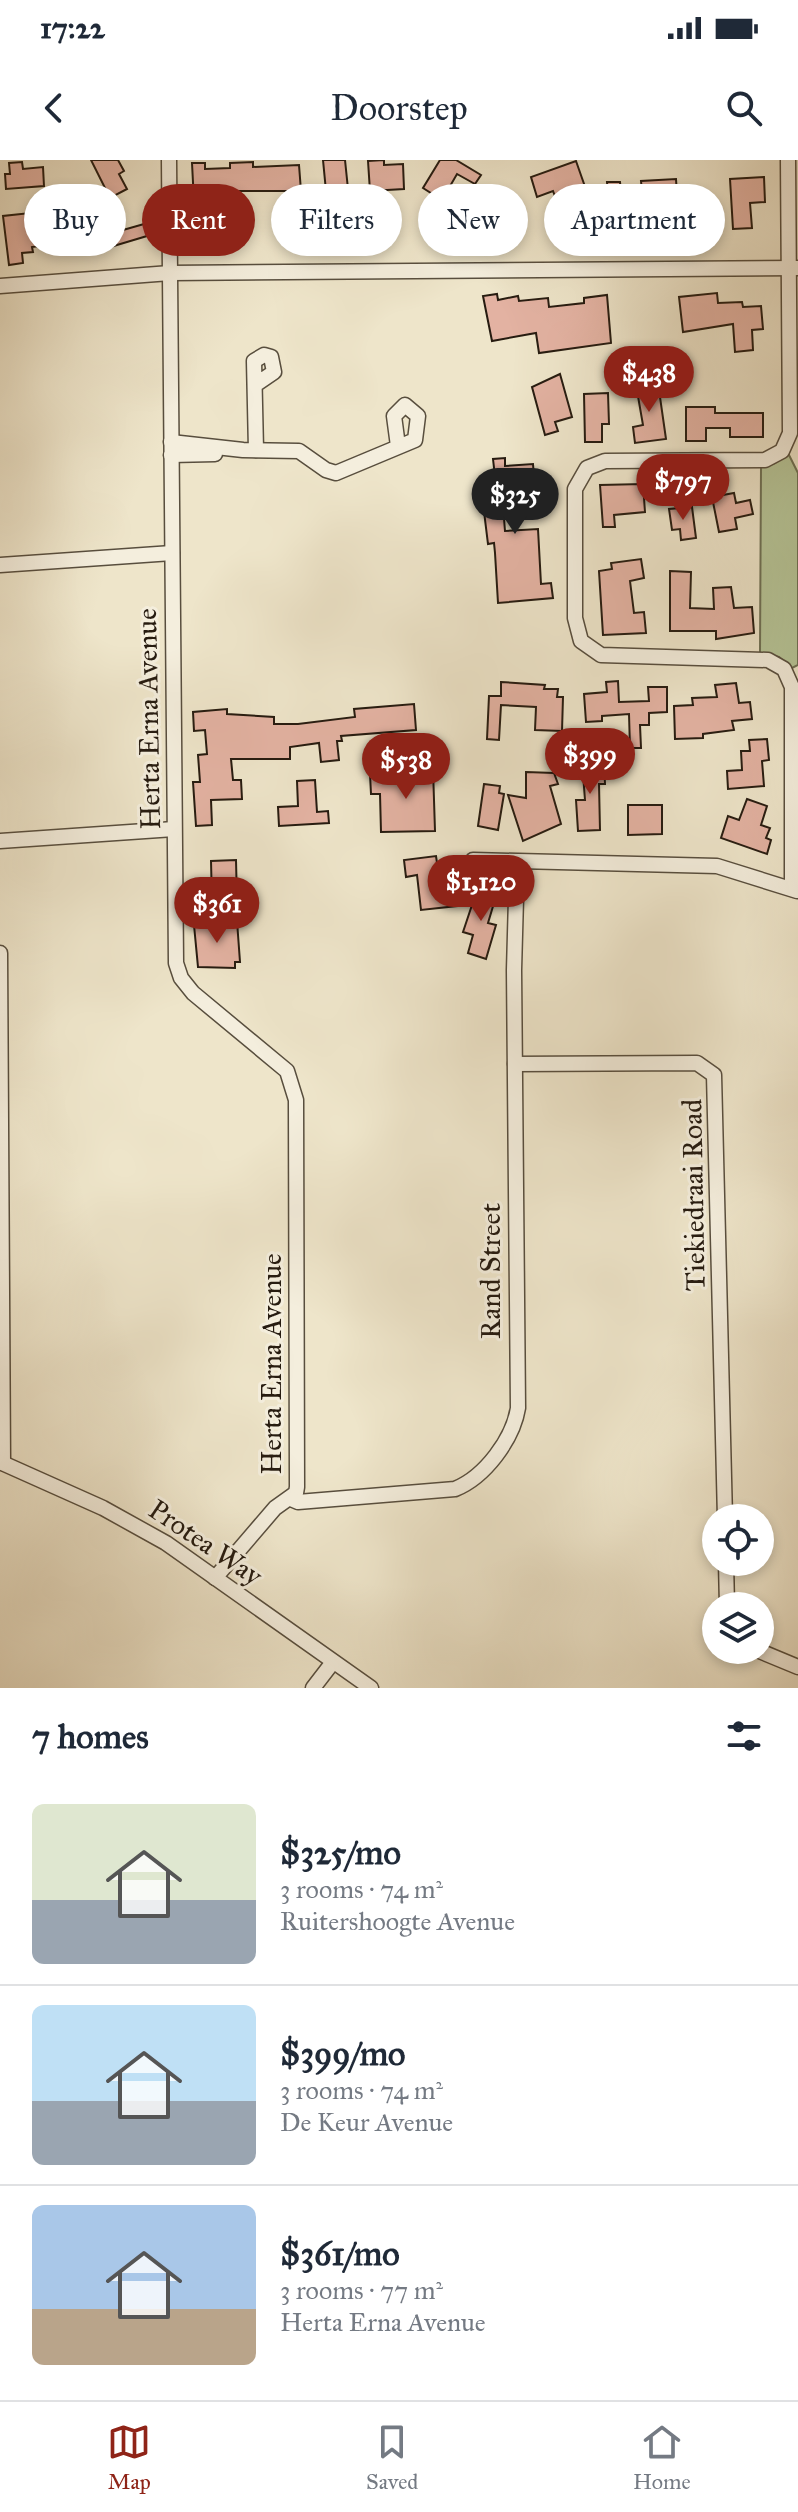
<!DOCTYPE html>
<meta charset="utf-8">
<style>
:root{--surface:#fff;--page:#f6f6f7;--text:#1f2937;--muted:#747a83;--line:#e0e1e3;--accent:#8f2418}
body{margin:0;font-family:"IM FELL Great Primer",serif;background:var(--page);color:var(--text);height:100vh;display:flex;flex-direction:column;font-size:30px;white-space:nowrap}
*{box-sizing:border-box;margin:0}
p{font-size:26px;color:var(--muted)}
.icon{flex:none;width:44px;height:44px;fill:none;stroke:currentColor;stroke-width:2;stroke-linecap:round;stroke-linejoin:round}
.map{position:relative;height:1528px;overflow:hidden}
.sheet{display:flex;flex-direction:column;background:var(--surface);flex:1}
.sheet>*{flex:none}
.banner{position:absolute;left:24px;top:24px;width:750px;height:72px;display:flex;gap:16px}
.fabs{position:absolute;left:702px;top:1344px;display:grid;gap:16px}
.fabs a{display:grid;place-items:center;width:72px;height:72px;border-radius:50%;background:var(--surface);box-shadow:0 4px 12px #0003;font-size:40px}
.price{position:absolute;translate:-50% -68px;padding:0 18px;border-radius:28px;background:var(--accent);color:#fff;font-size:26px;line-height:52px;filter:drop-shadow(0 2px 4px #0008)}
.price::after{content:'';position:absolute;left:50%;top:48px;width:24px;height:18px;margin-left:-12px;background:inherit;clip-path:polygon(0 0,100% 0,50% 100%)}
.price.on{background:#222;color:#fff}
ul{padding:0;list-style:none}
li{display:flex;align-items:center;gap:24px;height:200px;padding:0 32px}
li+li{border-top:2px solid var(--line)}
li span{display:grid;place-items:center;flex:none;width:224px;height:160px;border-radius:12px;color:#555}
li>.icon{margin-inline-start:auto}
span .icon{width:96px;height:96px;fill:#fffc;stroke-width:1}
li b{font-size:34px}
h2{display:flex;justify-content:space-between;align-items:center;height:96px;padding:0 32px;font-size:34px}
.pill{padding:0 28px;border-radius:36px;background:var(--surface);box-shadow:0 4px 12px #0003;font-size:28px;line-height:72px}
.pill.on{background:var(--accent);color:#fff}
.status{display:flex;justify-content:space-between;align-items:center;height:56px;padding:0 40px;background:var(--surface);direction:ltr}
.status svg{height:22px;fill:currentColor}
header{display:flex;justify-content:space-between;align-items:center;height:104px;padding:0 32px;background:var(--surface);font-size:36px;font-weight:600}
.dock{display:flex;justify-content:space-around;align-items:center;height:112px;border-top:2px solid var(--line);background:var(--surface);font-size:22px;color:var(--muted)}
.dock a{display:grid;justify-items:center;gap:4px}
.dock .on{color:var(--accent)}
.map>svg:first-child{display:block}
</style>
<div class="status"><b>17:22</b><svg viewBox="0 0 49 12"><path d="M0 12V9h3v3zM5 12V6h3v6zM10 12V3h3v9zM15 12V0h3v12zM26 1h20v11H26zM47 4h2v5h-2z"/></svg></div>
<header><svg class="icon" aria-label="back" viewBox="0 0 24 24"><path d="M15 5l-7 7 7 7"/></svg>Doorstep<svg class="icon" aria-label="search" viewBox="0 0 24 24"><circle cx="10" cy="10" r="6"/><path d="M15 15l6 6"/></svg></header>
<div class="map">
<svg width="798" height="1528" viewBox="0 0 798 1528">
<rect width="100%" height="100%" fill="#eee5ca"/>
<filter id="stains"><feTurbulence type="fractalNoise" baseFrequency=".0025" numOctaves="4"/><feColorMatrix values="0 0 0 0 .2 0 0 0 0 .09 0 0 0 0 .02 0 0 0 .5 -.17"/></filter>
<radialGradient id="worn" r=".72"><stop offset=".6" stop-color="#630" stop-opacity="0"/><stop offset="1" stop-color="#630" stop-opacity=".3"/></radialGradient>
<!-- green -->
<path fill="#b6c598" stroke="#6e7054" stroke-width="2" d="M788 293 798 313V505L792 508 779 497 760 493 761 307 775 303Z"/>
<!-- building -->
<g fill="#e3b2a2" stroke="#261b10" stroke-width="2">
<path d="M91 0H118L124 11 119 14 127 29 110 38Z"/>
<path d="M323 0H345L348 29 326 31Z"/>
<path d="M384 0V5L403 4 404 29 370 31 368 1Z"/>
<path d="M440 0H456L481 15 475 24 457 14 442 40 423 28Z"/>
<path d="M576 1 597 61 568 71 553 31 537 37 531 17Z"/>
<path d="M22 2 23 9 43 7 44 26 6 29 5 14H10L9 3Z"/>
<path d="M253 2V7L299 5 301 31H214L216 60 226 59 227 79 196 81 192 3H205V9L230 8V3Z"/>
<path d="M764 17 765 42 750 43 752 68 733 69 730 19Z"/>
<path d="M676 19 678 50H669L670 67 636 69 637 78 616 79V65H611L607 22H620L621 32 642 31 641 21Z"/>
<path d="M116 49 123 70 144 64 147 76 107 88 97 55Z"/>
<path d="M30 53 31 60 45 59 48 85 32 87 33 92 22 93 23 103 9 105 3 56Z"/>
<path d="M717 133 718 143 742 142 743 147 761 146 763 169 752 170 753 190 735 192 733 164 683 172 679 137Z"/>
<path d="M497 134 498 140 518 136 519 141 548 138 549 147 584 143V138L607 135 611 183 539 193 536 173 492 181 483 136Z"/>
<path d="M560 214 572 257 555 262 558 271 545 275 532 227Z"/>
<path d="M649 217 651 231 659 230 666 279 635 283 633 267 643 265 635 219Z"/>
<path d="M608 233 609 264H602V282H585L584 234Z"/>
<path d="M686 247H715V253H763V277H730V268H706V281H686Z"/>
<path d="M505 298V306L533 304 535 329H543L545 342 503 346 505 371 538 369 541 424 551 423 553 438 498 443 495 393 494 383 488 384 482 335 497 334 493 299Z"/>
<path d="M643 324 645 352 614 355 615 367H603L600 325Z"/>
<path d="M734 333 736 343 750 340 753 354 735 358 737 369 719 372 712 337Z"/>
<path d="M692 347 696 378 681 380 680 369 672 370 669 349Z"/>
<path d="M641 399 644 418 630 421 634 453 644 452 646 473 603 475 599 411 612 409 611 403Z"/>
<path d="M670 411 691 412 690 448 714 449 713 428 731 427 734 448 752 447 754 473 716 479V471H670Z"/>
<path d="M618 521 619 542 649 541 648 527H667V552L649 553V565H640L641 588H630L629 554 602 556V561L586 562 584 534 607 532 606 522Z"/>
<path d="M501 522 545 525 544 529H558L557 537H563L562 571 535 570 536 547 501 545 499 580 487 579 489 536H501Z"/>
<path d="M736 523 739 543 750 542 752 559 732 561 734 570 703 574V578L675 579 674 546 693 545 692 538 717 537 715 525Z"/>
<path d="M414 544 416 570 341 576 342 581H337L339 600 321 602 319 583 290 587V599H231L233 620H241L242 639 211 640 212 665 196 666 193 622H200L198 595 207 594 205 570 194 571 193 552 227 549V554L274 557V564H298L355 557 354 549Z"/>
<path d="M767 579 769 600 762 601 764 626 728 629 727 611 742 610 741 591H750L749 580Z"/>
<path d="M604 603 605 624H599L600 670 578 671 576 640H585L583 614 575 615 574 605Z"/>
<path d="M416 609H433L435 671 381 672 380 634H371L370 614 416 612Z"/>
<path d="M526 612 554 613 558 624 550 626 561 664 523 681 508 635 526 638Z"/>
<path d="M315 620 317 652 328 651 329 663 279 666 278 647 298 646 297 621Z"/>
<path d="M484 624 500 626 499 633 504 634 498 670 478 666Z"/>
<path d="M747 639 767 646 761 665 770 668 766 678 771 680 767 694 721 678 728 656 739 660Z"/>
<path d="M628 645H662V674L628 675Z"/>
<path d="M436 696 437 703 455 701 457 746 421 750 417 715 406 717 404 700Z"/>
<path d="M236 700 237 742 212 743 211 701Z"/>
<path d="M478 727 497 733 488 763 496 765 486 799 468 793 473 775 463 772Z"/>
<path d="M237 761 240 802H235V808L198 807 194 765Z"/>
</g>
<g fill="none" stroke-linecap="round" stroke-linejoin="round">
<!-- minor casing -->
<g stroke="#584e3e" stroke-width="17">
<g id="minor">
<path d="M169 0 176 803 181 818 193 833 287 911 296 940 297 1327 296 1333 275 1348 215 1418"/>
<path d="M788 0 790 273 782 291 765 300 605 301 587 308 575 329V458L581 481 601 495 768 500 784 509 792 527V729"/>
<path d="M0 126 170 113 798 108"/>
<path d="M255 225 274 212 271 197 264 195 254 201 256 290"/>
<path d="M171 282 243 290 299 291 326 310 336 313 415 280 418 256 405 245 394 256 398 286"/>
<path d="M171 295 215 294"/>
<path d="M0 405 172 393"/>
<path d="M0 681 174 669"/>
<path d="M473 700 717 706 797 731"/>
<path d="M0 793 3 1303"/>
<path d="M515 904 697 903 714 915 725 1358"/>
<path d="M0 1302 103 1348 166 1383 371 1528"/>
<path d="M291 1339 298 1342 455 1329C485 1317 513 1279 518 1248L514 810 517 702"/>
<path d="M726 1402 727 1446"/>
<path d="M757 1490 798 1507"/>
<path d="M313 1528 333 1502"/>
</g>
</g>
<!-- minor -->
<use href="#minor" stroke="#f4eedd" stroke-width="14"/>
</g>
<g text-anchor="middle" stroke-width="6" stroke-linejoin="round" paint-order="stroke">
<!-- street labels -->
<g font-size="28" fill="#261b10" stroke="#f4eedd">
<text transform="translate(148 559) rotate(-91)" y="10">Herta Erna Avenue</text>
<text transform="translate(693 1035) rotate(-91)" y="10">Tiekiedraai Road</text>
<text transform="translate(490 1111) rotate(-90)" y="10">Rand Street</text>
<text transform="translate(271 1204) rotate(-90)" y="10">Herta Erna Avenue</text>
<text transform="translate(206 1382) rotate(34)" y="10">Protea Way</text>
</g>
</g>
<rect width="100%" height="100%" filter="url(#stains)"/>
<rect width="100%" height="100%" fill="url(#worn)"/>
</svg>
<div class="fabs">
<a><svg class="icon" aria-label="locate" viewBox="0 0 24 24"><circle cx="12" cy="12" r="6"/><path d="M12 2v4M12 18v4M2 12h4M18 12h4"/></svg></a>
<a><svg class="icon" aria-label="layers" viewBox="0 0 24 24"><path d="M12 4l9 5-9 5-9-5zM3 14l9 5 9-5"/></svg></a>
</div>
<b class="price" style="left:649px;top:254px">$438</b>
<b class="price" style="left:683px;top:362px">$797</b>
<b class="price on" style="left:515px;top:376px">$325</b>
<b class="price" style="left:590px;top:636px">$399</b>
<b class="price" style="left:406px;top:641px">$538</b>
<b class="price" style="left:481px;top:763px">$1,120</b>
<b class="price" style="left:217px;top:785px">$361</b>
<div class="banner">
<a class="pill">Buy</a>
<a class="pill on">Rent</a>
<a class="pill">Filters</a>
<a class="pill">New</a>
<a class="pill">Apartment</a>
</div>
</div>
<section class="sheet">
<h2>7 homes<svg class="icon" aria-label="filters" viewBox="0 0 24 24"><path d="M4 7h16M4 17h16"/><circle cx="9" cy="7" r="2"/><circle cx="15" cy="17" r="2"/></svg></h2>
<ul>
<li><span style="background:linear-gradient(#dfe7d0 60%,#9aa5b1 0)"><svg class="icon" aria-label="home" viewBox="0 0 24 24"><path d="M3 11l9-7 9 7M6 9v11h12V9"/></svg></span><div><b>$325/mo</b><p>3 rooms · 74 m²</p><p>Ruitershoogte Avenue</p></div></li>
<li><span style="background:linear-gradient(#bfe0f5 60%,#9aa5b1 0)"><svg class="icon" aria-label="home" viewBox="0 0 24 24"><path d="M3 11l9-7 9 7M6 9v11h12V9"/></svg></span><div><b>$399/mo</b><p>3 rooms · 74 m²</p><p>De Keur Avenue</p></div></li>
<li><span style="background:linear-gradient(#a9c7e8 65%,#b9a48a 0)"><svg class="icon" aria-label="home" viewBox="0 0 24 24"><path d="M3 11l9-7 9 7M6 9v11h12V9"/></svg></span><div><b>$361/mo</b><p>3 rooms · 77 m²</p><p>Herta Erna Avenue</p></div></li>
</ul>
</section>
<nav class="dock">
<a class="on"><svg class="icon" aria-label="map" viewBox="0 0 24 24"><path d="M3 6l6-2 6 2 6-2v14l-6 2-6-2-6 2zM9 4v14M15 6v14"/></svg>Map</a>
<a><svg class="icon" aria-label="saved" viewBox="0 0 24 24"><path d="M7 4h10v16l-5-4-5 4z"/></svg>Saved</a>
<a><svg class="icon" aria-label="home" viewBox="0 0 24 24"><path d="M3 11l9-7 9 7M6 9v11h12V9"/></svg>Home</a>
</nav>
